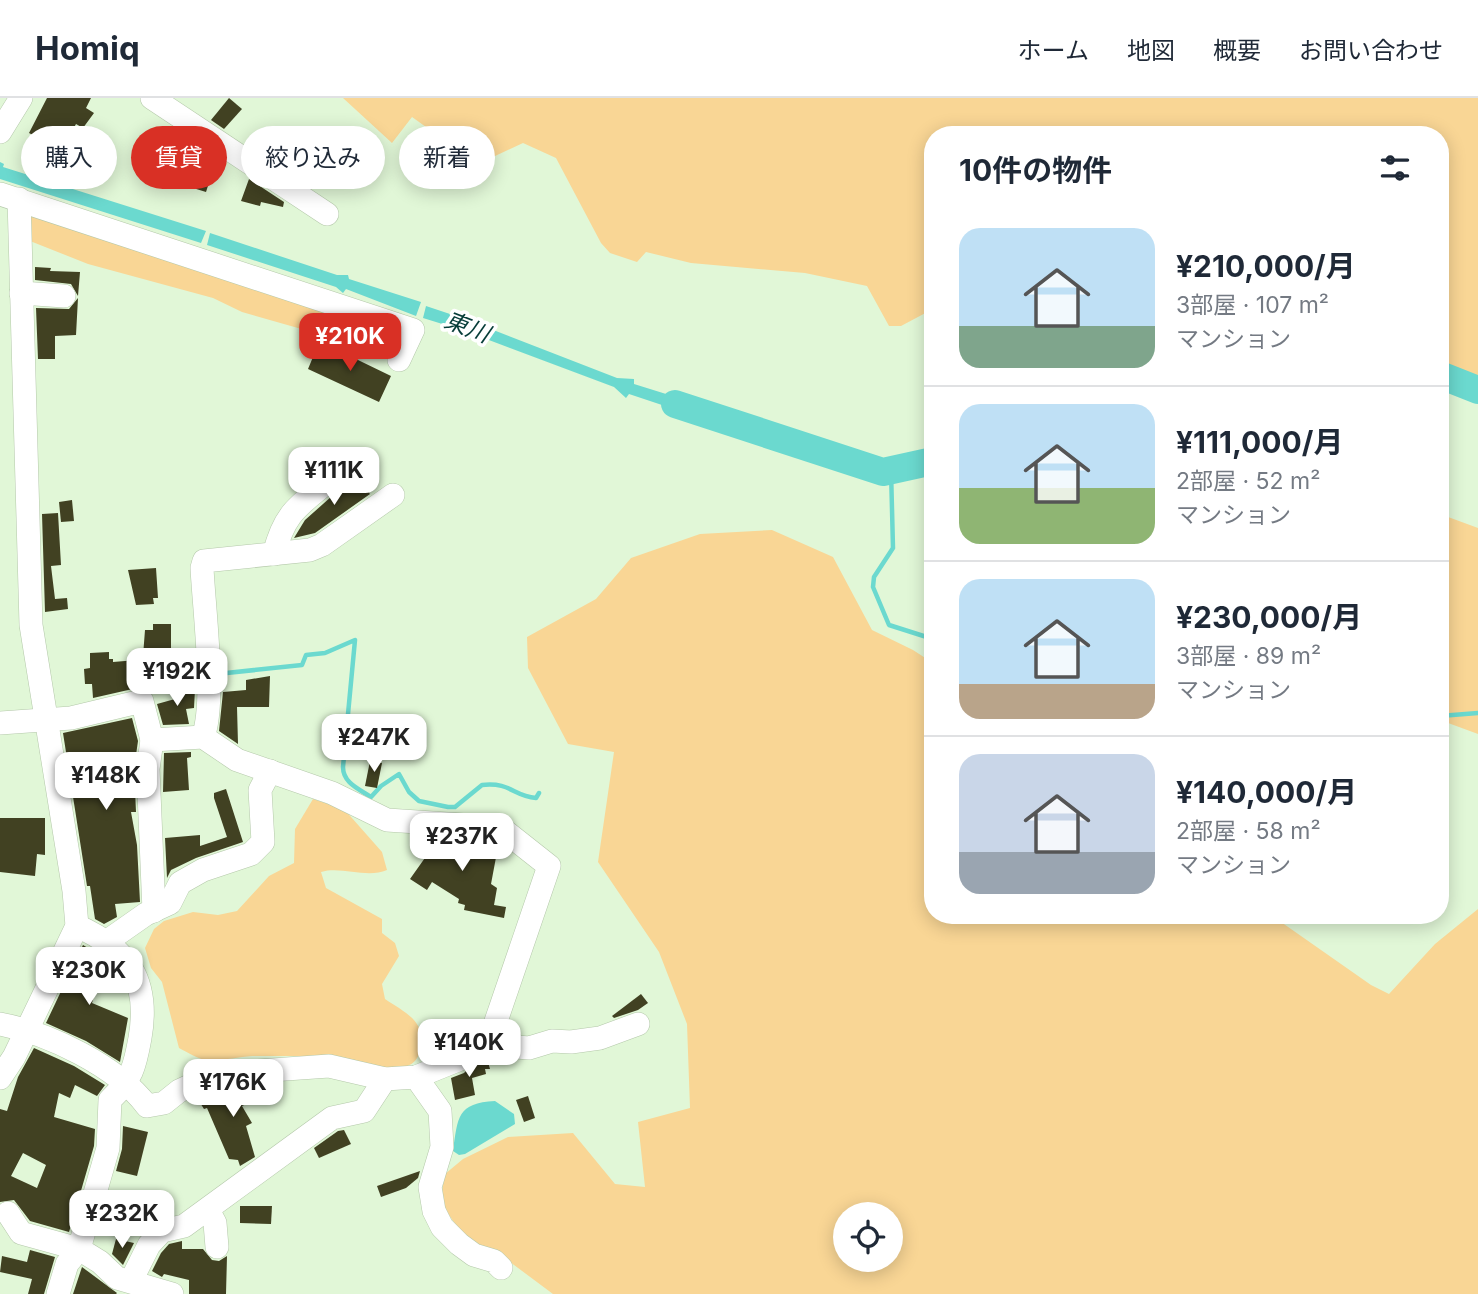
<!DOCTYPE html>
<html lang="ja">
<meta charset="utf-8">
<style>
:root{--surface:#fff;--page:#f6f6f7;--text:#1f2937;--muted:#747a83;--line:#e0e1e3;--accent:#d93025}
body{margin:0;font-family:Inter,"Noto Sans JP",sans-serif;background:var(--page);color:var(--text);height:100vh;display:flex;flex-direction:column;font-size:26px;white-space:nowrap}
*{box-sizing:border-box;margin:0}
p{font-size:23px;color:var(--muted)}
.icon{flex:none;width:38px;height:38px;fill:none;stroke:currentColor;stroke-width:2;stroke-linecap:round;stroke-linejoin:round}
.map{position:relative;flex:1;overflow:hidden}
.details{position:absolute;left:924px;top:28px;width:525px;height:798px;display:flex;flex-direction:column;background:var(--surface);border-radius:28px;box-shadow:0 4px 18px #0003}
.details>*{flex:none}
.guide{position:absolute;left:21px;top:28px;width:665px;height:63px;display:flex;gap:14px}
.buttons{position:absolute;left:833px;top:1104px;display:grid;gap:14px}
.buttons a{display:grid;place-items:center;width:70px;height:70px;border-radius:50%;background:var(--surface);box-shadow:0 4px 18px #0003;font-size:35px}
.price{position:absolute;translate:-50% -60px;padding:0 16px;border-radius:14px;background:#fff;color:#222;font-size:23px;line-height:46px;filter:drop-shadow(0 2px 4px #0008)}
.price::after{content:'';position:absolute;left:50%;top:42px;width:21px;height:16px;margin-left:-10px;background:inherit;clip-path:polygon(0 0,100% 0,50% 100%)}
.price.current{background:var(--accent);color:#fff}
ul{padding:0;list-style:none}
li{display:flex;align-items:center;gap:21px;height:175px;padding:0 35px}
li+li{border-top:2px solid var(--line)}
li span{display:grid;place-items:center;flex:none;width:196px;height:140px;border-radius:21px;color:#555}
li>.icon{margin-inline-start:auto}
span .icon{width:84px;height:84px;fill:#fffc;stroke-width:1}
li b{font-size:30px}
h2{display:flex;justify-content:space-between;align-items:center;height:84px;padding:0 35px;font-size:30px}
.chip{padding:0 24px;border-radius:32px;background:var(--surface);box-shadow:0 4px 18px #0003;font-size:24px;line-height:63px}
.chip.current{background:var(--accent);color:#fff}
header{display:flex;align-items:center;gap:42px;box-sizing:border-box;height:98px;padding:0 35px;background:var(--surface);border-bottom:2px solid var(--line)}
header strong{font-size:33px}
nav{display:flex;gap:38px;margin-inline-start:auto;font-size:24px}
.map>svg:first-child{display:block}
</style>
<header>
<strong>Homiq</strong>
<nav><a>ホーム</a><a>地図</a><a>概要</a><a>お問い合わせ</a></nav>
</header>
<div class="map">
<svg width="1478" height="1196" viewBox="0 0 1478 1196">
<rect width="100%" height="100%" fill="#e1f7d7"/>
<!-- green -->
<g fill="#f9d695" fill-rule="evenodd">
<path d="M343 0H1478V282L1440 269V37H933V211L901 228H889L867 188 805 175 691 165 646 154 637 164 610 155 601 145 556 60 523 45 478 66 412 19 392 45Z"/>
<path d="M25 111 403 236 395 259 386 258 331 234H312L242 214 213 200 88 166 25 141Z"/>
<path d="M1440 416 1478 430V636L1440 622Z"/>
<path d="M772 432 833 459 872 532 913 552 933 565V817H1271L1371 887 1389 896 1435 846 1478 811V1196H553L506 1161 467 1143 440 1104 445 1076 463 1061 508 1039 573 1035 615 1086 645 1089 638 1024 690 1010 687 926 659 854 598 764 614 654 568 646 528 570 527 539 596 501 631 460 700 436ZM845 1116H891V1162H845Z"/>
<path d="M313 701 344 711 382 754 387 772C367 781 342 768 321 774L326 790 382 821V835L395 845 399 858 382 886 385 901C404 914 425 922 421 948 416 991 353 959 328 958 302 958 277 958 252 958 237 959 223 963 208 962 199 962 187 954 179 950L162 884 151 870 145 850 154 831 164 823 193 814 218 817 237 813 269 778 294 765 295 731Z"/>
</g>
<!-- water -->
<g fill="#6bd9cf">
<path d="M0 64 4 66 3 69 206 133 201 145 0 81Z"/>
<path d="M210 135 337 177H348L349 181 421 204 416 218 346 191 343 195 336 189 207 147Z"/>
<path d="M426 208 468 222H479L478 226 617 280 634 281V286L711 310 710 323 629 296 626 300 614 289 473 236 471 240 465 233 423 220Z"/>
<path d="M495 1003 514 1016 515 1026 465 1056 459 1057 453 1053C458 1019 457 1005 495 1003Z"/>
</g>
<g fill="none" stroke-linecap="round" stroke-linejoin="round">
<!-- stream -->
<g stroke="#6bd9cf" stroke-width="4.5">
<path d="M891 372 893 450 874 479 873 489 889 527 933 541"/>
<path d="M217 576 302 567 306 557 325 555 355 542 343 669C343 685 359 691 371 699L381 688 399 676 409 694 419 703 448 709H455L482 687C511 684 513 698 536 700L539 695"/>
<path d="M1440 618 1478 615"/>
</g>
<!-- river -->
<g stroke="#6bd9cf" stroke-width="28">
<path d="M1440 277 1478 292"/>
<path d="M675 306 883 374 933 363"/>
</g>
</g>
<!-- building -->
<g fill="#414122" fill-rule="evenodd">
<path d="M47 0H91L86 10 94 15 83 30 76 26 62 52 29 35Z"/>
<path d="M229 0 242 11 224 31 211 22Z"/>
<path d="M149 38 183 49 189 50 192 43 217 60 206 94 180 86 183 75 162 65 159 74 140 68Z"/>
<path d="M249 81 284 104 283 109 261 104 260 108 241 103Z"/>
<path d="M35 169 51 170 50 173 80 174 78 198 71 186 35 182Z"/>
<path d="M78 200 76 237 55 238V261H38L36 210 69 211Z"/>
<path d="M325 246 391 278 379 304 308 271 313 259 318 261Z"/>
<path d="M346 374 358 389 362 386 370 396 315 435 294 440 305 422 341 390 345 384Z"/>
<path d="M72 402 74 423 61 424 59 404Z"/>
<path d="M58 415 61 467 51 468 55 501 67 500 68 511 45 514 42 416Z"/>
<path d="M156 470 158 500H153L154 506 136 507 128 472Z"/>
<path d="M153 526H171V571H142L145 532H153Z"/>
<path d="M109 554V561H113V564L137 562V590L93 600 92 586H85L84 571 90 570V555Z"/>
<path d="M270 578 269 609H237L238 646 219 633 223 594 246 592V582Z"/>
<path d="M195 591 194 610 186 611 189 626 163 627 157 606 175 601 174 595Z"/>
<path d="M132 620 138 643 134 671 136 714H131L137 747 140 804 115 806 117 819 104 826 95 821 90 788H87L63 635Z"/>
<path d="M191 654V659L187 660 189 692 163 694 164 655Z"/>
<path d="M370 663 382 665 377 690 365 688Z"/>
<path d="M226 691 243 744 196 760 171 772 167 780 165 740 200 737V748L227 739 214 700V695Z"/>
<path d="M0 720H45V757L37 756 35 778 0 774Z"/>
<path d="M436 739 495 745 494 753 497 754 491 786 497 790 494 807 506 809 504 820 464 812 465 807 458 805 459 801 432 784 427 792 410 781 427 757 423 754Z"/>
<path d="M83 847 101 858 116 874V881L100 879 92 905 128 920 120 964 86 943 46 925Z"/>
<path d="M641 896 648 905 638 912 614 920 612 918Z"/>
<path d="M34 950 74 968 105 987 97 998 75 987 70 1000 59 995 54 1019 95 1031 94 1048 69 1134 30 1123 14 1102 0 1104V1011L7 1013 18 979ZM23 1055 46 1067 37 1090 11 1078Z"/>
<path d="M486 957 490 971H485L486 976 472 980 475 997 455 1002 451 980 464 975 481 958Z"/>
<path d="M262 987 266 997 242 1008 252 1025 246 1028 255 1059 240 1068 238 1062 229 1061 207 1010 204 1011 197 1000 207 995 214 994 216 997 223 992Z"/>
<path d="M528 998 535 1020 524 1024 516 1002Z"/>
<path d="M123 1028 148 1034 137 1078 116 1073 122 1051Z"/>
<path d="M344 1032 351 1046 319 1060 314 1050 338 1033Z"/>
<path d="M420 1073 418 1080 406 1090 381 1099 377 1088Z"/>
<path d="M240 1108H272L271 1126 240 1125Z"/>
<path d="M116 1141 134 1145 123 1167 112 1156Z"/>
<path d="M182 1143V1151H203L212 1162 219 1163 227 1158 226 1196H189V1182L164 1176 162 1179 152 1173 161 1155 169 1146Z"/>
<path d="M30 1152 55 1159 44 1196H28L32 1181 0 1174 2 1158 27 1164Z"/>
<path d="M82 1169 117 1195 116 1196H73Z"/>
</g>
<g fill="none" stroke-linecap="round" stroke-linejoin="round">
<!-- minor casing -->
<g stroke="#b4c8aa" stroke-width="24">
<g id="minor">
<path d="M152 0 327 116"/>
<path d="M0 34 21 0"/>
<path d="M0 96 413 232 399 262"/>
<path d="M21 195 64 198"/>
<path d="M274 456C285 413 299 408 332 380"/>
<path d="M0 625 71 620 142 603 152 642 203 639 237 662 332 695 387 722 493 729 506 734 549 768 493 932 480 938 458 962 416 979 385 981 329 968 244 974 203 982 179 993 164 1005 147 1008C117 968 48 935 0 926"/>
<path d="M203 639C216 604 204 511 202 470L204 463 310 452 322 447 393 397"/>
<path d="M152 642 148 671 154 813"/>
<path d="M106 844 146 816 170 805 180 785 203 772 251 756 263 744 260 692 270 673"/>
<path d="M493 932 517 949 529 950 552 943 571 944 600 940 638 926"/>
<path d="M416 979 440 1013 442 1049 430 1089 434 1113 442 1129 459 1146 474 1157 494 1163 501 1170"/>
<path d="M0 980 14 959 77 828 74 793 31 527 19 101"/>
<path d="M208 1112 215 1125 217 1149"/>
<path d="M8 1115 21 1135 79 1151 100 1164 117 1180 172 1196"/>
<path d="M131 1183 149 1147 162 1133 184 1128 332 1020 364 1013 385 981"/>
<path d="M58 1196 67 1166 79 1151 108 1050 110 1002C132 981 135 968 140 940 150 883 129 851 77 828"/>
</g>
</g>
<!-- minor -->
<use href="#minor" stroke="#fff" stroke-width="23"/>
</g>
<g text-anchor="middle" stroke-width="7" stroke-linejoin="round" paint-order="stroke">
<!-- water labels -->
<g font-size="23" font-style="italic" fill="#063c38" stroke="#fff">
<text transform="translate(467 229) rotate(21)" y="8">東川</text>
</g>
</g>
</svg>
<div class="buttons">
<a><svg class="icon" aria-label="locate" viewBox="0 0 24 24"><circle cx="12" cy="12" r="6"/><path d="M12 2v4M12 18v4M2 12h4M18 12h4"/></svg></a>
</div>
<b class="price current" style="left:350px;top:275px">¥210K</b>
<b class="price" style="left:334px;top:409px">¥111K</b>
<b class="price" style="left:177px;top:610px">¥192K</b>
<b class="price" style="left:374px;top:676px">¥247K</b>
<b class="price" style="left:106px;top:714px">¥148K</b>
<b class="price" style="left:462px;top:775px">¥237K</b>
<b class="price" style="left:89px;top:909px">¥230K</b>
<b class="price" style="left:469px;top:981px">¥140K</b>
<b class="price" style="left:233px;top:1021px">¥176K</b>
<b class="price" style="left:122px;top:1152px">¥232K</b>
<div class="guide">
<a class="chip">購入</a>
<a class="chip current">賃貸</a>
<a class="chip">絞り込み</a>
<a class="chip">新着</a>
</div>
<section class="details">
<h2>10件の物件<svg class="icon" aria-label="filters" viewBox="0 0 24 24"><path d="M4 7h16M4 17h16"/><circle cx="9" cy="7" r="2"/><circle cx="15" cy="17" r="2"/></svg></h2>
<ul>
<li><span style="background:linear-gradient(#bfe0f5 70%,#7fa58c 0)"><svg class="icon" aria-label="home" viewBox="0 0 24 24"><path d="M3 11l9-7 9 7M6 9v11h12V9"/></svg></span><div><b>¥210,000/月</b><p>3部屋 · 107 m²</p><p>マンション</p></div></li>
<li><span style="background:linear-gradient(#bfe0f5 60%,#8fb573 0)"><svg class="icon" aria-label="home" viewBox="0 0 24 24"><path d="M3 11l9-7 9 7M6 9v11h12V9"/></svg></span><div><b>¥111,000/月</b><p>2部屋 · 52 m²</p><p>マンション</p></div></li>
<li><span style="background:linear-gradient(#bfe0f5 75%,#b9a48a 0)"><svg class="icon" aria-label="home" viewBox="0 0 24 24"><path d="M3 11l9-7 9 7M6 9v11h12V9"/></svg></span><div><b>¥230,000/月</b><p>3部屋 · 89 m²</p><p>マンション</p></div></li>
<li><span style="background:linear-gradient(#c9d6e8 70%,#9aa5b1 0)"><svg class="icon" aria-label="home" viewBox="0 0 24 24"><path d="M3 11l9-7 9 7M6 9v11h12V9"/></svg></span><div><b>¥140,000/月</b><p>2部屋 · 58 m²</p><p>マンション</p></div></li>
</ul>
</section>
</div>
